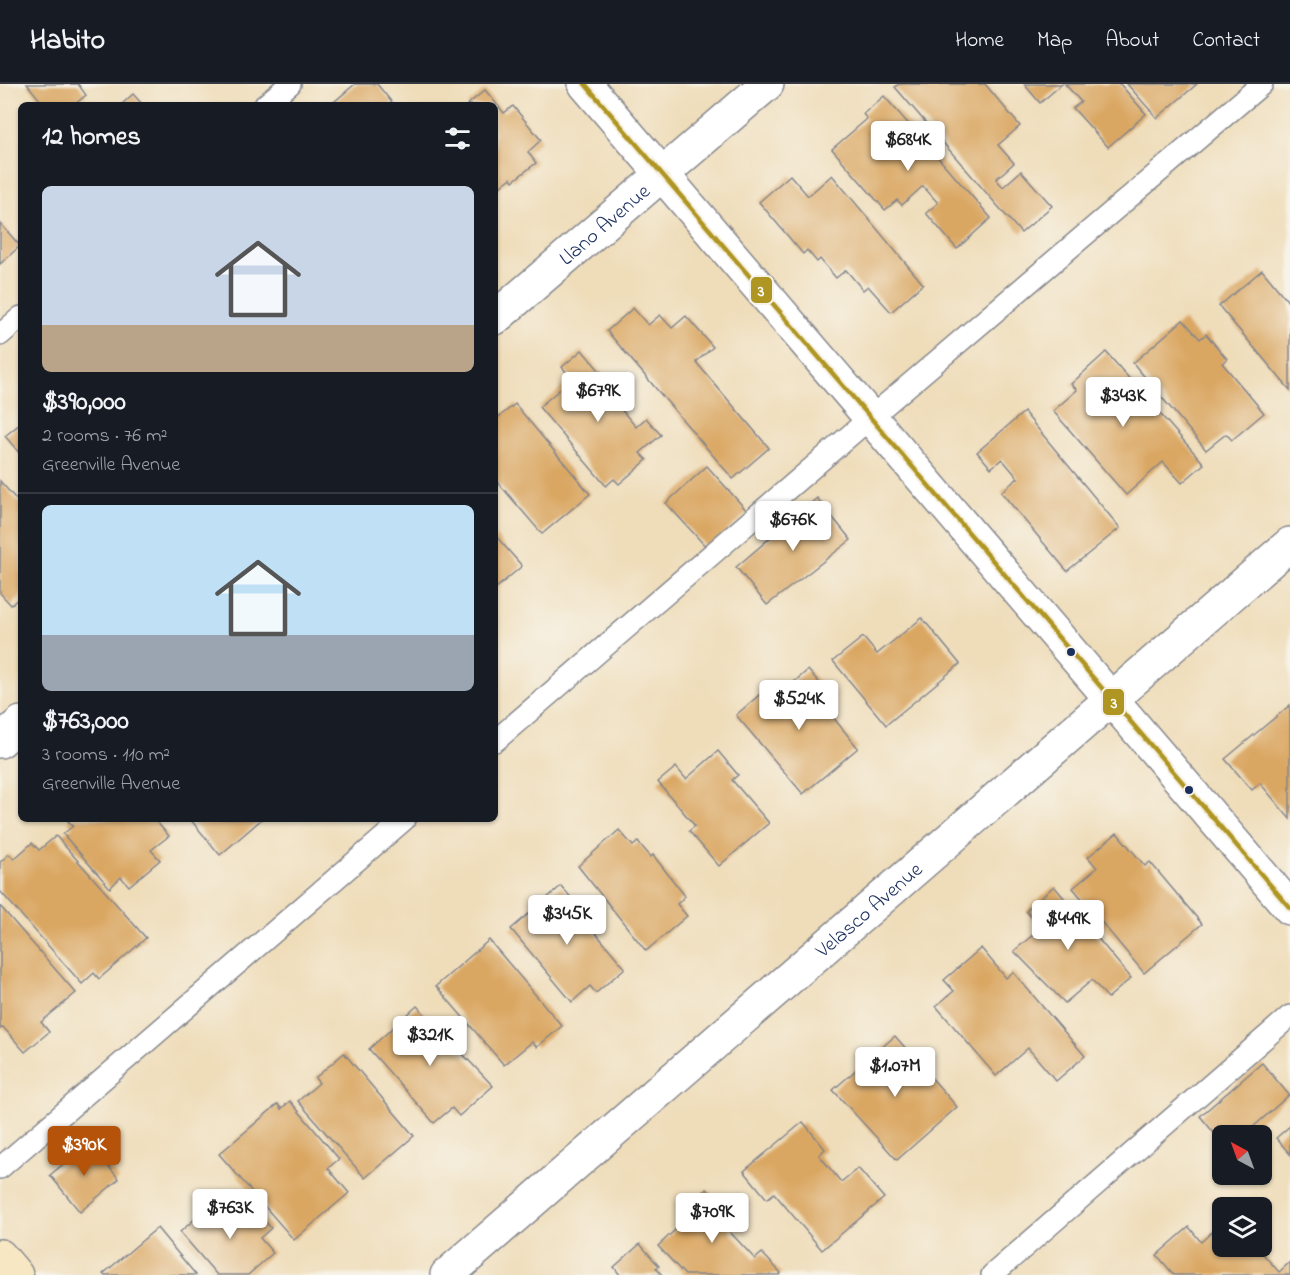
<!DOCTYPE html>
<meta charset="utf-8">
<style>
:root{--surface:#171b24;--page:#20242c;--text:#f1f3f6;--muted:#9ea1a6;--line:#363941;--accent:#b45309}
body{margin:0;font-family:"Indie Flower",sans-serif;background:var(--page);color:var(--text);height:100vh;display:flex;flex-direction:column;font-size:22px;white-space:nowrap}
*{box-sizing:border-box;margin:0}
p{font-size:20px;color:var(--muted)}
.icon{flex:none;width:33px;height:33px;fill:none;stroke:currentColor;stroke-width:2;stroke-linecap:round;stroke-linejoin:round}
.map{position:relative;flex:1;overflow:hidden}
.details{position:absolute;left:18px;top:18px;width:480px;height:720px;display:flex;flex-direction:column;background:var(--surface);border-radius:9px;box-shadow:0 2px 4px #0004}
.details>*{flex:none}
.needle{width:39px;rotate:319deg}
.controls{position:absolute;left:1212px;top:1041px;display:grid;gap:12px}
.controls a{display:grid;place-items:center;width:60px;height:60px;border-radius:9px;background:var(--surface);box-shadow:0 2px 4px #0004;font-size:30px}
.price{position:absolute;translate:-50% -51px;padding:0 14px;border-radius:6px;background:#fff;color:#222;font-size:20px;line-height:39px;filter:drop-shadow(0 2px 3px #0008)}
.price::after{content:'';position:absolute;left:50%;top:36px;width:18px;height:14px;margin-left:-9px;background:inherit;clip-path:polygon(0 0,100% 0,50% 100%)}
.price.selected{background:var(--accent);color:#fff}
ul{padding:0;list-style:none}
li{display:grid;align-content:center;gap:12px;height:318px;padding:0 24px}
li+li{border-top:2px solid var(--line)}
li span{display:grid;place-items:center;height:186px;border-radius:9px;color:#555}
li>.icon{margin-inline-start:auto}
span .icon{width:108px;height:108px;fill:#fffc;stroke-width:1}
li b{font-size:26px}
h2{display:flex;justify-content:space-between;align-items:center;height:72px;padding:0 24px;font-size:26px}
header{display:flex;align-items:center;gap:36px;box-sizing:border-box;height:84px;padding:0 30px;background:var(--surface);border-bottom:2px solid var(--line)}
header strong{font-size:28px}
nav{display:flex;gap:33px;margin-inline-start:auto;font-size:21px}
.map>svg:first-child{display:block}
</style>
<header>
<strong>Habito</strong>
<nav><a>Home</a><a>Map</a><a>About</a><a>Contact</a></nav>
</header>
<div class="map">
<svg width="1290" height="1191" viewBox="0 0 1290 1191">
<rect width="100%" height="100%" fill="#f7f3e8"/>
<filter id="ink" filterUnits="userSpaceOnUse"><feTurbulence type="fractalNoise" baseFrequency=".0167" numOctaves="2"/><feDisplacementMap in="SourceGraphic" scale="12" xChannelSelector="R" yChannelSelector="G"/><feConvolveMatrix kernelMatrix="1 2 1 2 8 2 1 2 1" color-interpolation-filters="sRGB"/></filter>
<filter id="wash" filterUnits="userSpaceOnUse"><feTurbulence type="fractalNoise" baseFrequency=".008" numOctaves="4" result="noise"/><feDisplacementMap in="SourceGraphic" scale="24" xChannelSelector="R" yChannelSelector="G"/><feGaussianBlur stdDeviation="1.35" result="paint"/><feColorMatrix in="noise" values="0 0 0 0 0 0 0 0 0 0 0 0 0 0 0 0 0 1.4 0 .05"/><feComposite in="paint" operator="in"/></filter>
<g filter="url(#wash)">
<rect width="100%" height="100%" fill="#efddba"/>
<g id="blocks">
<!-- building -->
<g fill="#daa763">
<path d="M27 0H78L86 11 74 21 52 19 44 21Z"/>
<path d="M355 0H377L394 21H336L334 18Z"/>
<path d="M899 0H985L1020 42 998 61 1014 79 996 95 1003 103 1021 87 1052 122 1021 149 895 3Z"/>
<path d="M1024 0H1062L1040 19Z"/>
<path d="M1065 0H1120L1146 30 1108 63 1073 24 1081 18Z"/>
<path d="M1127 0H1197L1157 34Z"/>
<path d="M485 6 504 29 513 22 541 56 528 68 536 79 513 97 511 94 495 107V21H467Z"/>
<path d="M133 10 143 21H121Z"/>
<path d="M884 12 991 134 957 165 926 129 938 119 923 102 902 121 897 116 885 126 832 65 867 35 863 30Z"/>
<path d="M790 91 808 112 832 91 923 200 891 228 868 202 863 206 846 186 836 194 820 175 817 178 807 166 803 170 759 118Z"/>
<path d="M0 139 20 162 0 180Z"/>
<path d="M1262 186 1290 220V306L1219 222Z"/>
<path d="M633 224 648 241 660 231 672 244 686 232 713 263 696 278 769 364 733 395 607 247Z"/>
<path d="M1183 236 1200 255 1206 250 1227 275 1222 279 1264 329 1232 356 1226 350 1206 366 1133 279Z"/>
<path d="M582 266 610 299 603 304 636 343 646 334 661 351 640 369 647 376 619 400 614 395 606 402 539 323 572 295 562 283Z"/>
<path d="M1106 268 1204 380 1182 399 1163 378 1126 411 1053 327 1077 306 1071 300Z"/>
<path d="M515 320 590 410 542 450 495 395V336Z"/>
<path d="M1024 328 1120 444 1067 487 1001 408 1018 394 1002 375 991 384 977 368Z"/>
<path d="M21 339V371L5 352Z"/>
<path d="M707 382 748 428 708 465 666 419Z"/>
<path d="M0 397 21 421V512L11 521 0 509Z"/>
<path d="M817 414 851 456 767 521 736 483Z"/>
<path d="M495 451 522 482 495 505Z"/>
<path d="M922 534 960 580 886 641 833 577 863 553 877 570Z"/>
<path d="M808 586 833 614 823 621 858 664 803 710 736 631 772 600 780 610Z"/>
<path d="M1290 621V735L1260 699 1252 706 1225 675Z"/>
<path d="M718 667 738 691 732 696 769 739 719 782 689 747 695 742 658 698 676 683 686 695Z"/>
<path d="M70 735H154L169 752 151 766 160 776 129 802 121 793 110 804 63 750 73 742 68 737Z"/>
<path d="M190 735H262L220 771Z"/>
<path d="M619 746 633 762 638 758 651 773 653 771 685 812 677 820 687 832 646 867 578 782Z"/>
<path d="M1117 749 1145 782 1150 778 1202 840 1144 889 1073 804 1097 784 1088 773Z"/>
<path d="M56 752 146 854 99 895 94 889 82 900 0 807V778L9 770 14 775 32 759 39 766Z"/>
<path d="M561 802 581 825 577 827 625 884 596 909 590 902 572 918 511 845Z"/>
<path d="M1054 802 1131 894 1108 914 1092 896 1065 919 1014 867 1041 844 1026 827Z"/>
<path d="M0 822 76 909 41 938 49 948 25 968 3 943 0 945Z"/>
<path d="M489 856 562 942 537 963 532 958 504 981 436 902Z"/>
<path d="M981 864 1006 894 1013 888 1085 972 1056 997 1028 964 996 992 936 922 954 907 944 896Z"/>
<path d="M417 922 493 1002 459 1032 452 1024 434 1039 369 965Z"/>
<path d="M895 952 957 1023 897 1076 833 1006Z"/>
<path d="M344 969 414 1052 365 1094 298 1017 319 999 315 994Z"/>
<path d="M1262 979 1289 1011 1243 1052 1225 1050 1219 1055 1200 1032Z"/>
<path d="M290 1017 339 1075 328 1084 349 1109 294 1156 219 1070 278 1020 281 1025Z"/>
<path d="M803 1038 825 1065 819 1071 841 1098 858 1084 884 1114 822 1166 774 1109 767 1115 744 1087Z"/>
<path d="M1290 1042V1070L1276 1054Z"/>
<path d="M89 1059 119 1095 80 1128 50 1091Z"/>
<path d="M707 1105 737 1138 729 1147 755 1175 762 1169 781 1189 779 1191H685L658 1162 692 1130 687 1124Z"/>
<path d="M245 1114 271 1144 260 1154 273 1169 248 1191H217L180 1148 205 1126 213 1136Z"/>
<path d="M1222 1139V1162H1256L1279 1188 1290 1178V1191H1174L1157 1171 1189 1143 1201 1158Z"/>
<path d="M157 1144 196 1191H104L103 1190Z"/>
<path d="M640 1160 659 1182 656 1184 662 1191H620L614 1183Z"/>
</g>
</g>
</g>
<g filter="url(#ink)">
<use href="#blocks" fill-opacity="0" stroke="#85868c" stroke-width="1.5"/>
<g fill="none" stroke-linecap="round" stroke-linejoin="round">
<!-- service casing -->
<g stroke="#85868c" stroke-width="24">
<g id="service">
<path d="M265 21 290 0"/>
<path d="M0 251 21 233"/>
<path d="M495 657 870 334 1262 0"/>
<path d="M0 1084 405 735"/>
<path d="M992 1191 1290 932"/>
</g>
</g>
<!-- minor casing -->
<g stroke="#85868c" stroke-width="36">
<g id="minor">
<path id="s1" d="M495 234 767 0"/>
<path d="M0 657 21 639"/>
<path id="s2" d="M447 1191 1290 460"/>
</g>
</g>
<!-- tertiary casing -->
<g stroke="#85868c" stroke-width="36">
<path id="tertiary" d="M585 0 1290 824"/>
</g>
<!-- secondary casing -->
<g stroke="#85868c" stroke-width="36">
<path id="secondary" d="M0 1172 16 1191"/>
</g>
<!-- service -->
<use href="#service" stroke="#fff" stroke-width="21"/>
<!-- minor -->
<use href="#minor" stroke="#fff" stroke-width="33"/>
<!-- tertiary -->
<use href="#tertiary" stroke="#fff" stroke-width="33"/>
<!-- secondary -->
<use href="#secondary" stroke="#f7e8c3" stroke-width="33"/>
<!-- bus-1 casing -->
<g stroke="#f7f3e8" stroke-width="9">
<path id="bus-1" d="M585 0 1290 824"/>
</g>
<!-- bus-1 -->
<use href="#bus-1" stroke="#af9521" stroke-width="4.5"/>
</g>
</g>
<!-- markers -->
<g fill="#1b2f5e" stroke="#f7f3e8" stroke-width="2">
<circle cx="1071" cy="568" r="5"/>
<circle cx="1189" cy="706" r="5"/>
</g>
<g text-anchor="middle" stroke-width="4.5" stroke-linejoin="round" paint-order="stroke">
<!-- street labels -->
<g font-size="21" fill="#1b2f5e" stroke="#f7f3e8">
<text dy="7" stroke="none"><textPath href="#s1" startOffset="144">Llano Avenue</textPath></text>
<text dy="7" stroke="none"><textPath href="#s2" startOffset="558">Velasco Avenue</textPath></text>
</g>
</g>
<g stroke="#f7f3e8" stroke-width="2">
<rect x="750" y="192" width="23" height="28" rx="6" fill="#af9521"/>
<rect x="1102" y="604" width="23" height="28" rx="6" fill="#af9521"/>
</g>
<g font-size="16" text-anchor="middle" font-weight="bold" fill="#fff">
<text x="761" y="212">3</text>
<text x="1114" y="624">3</text>
</g>
</svg>
<div class="controls">
<a><svg class="needle" viewBox="-14 -14 28 28"><path d="M0-13l5 13h-10z" fill="#e53935"/><path d="M0 13l5-13h-10z" fill="#9ea1a6"/></svg></a>
<a><svg class="icon" aria-label="layers" viewBox="0 0 24 24"><path d="M12 4l9 5-9 5-9-5zM3 14l9 5 9-5"/></svg></a>
</div>
<b class="price" style="left:908px;top:88px">$684K</b>
<b class="price" style="left:598px;top:339px">$679K</b>
<b class="price" style="left:1123px;top:344px">$343K</b>
<b class="price" style="left:793px;top:468px">$676K</b>
<b class="price" style="left:799px;top:647px">$524K</b>
<b class="price" style="left:567px;top:862px">$345K</b>
<b class="price" style="left:1068px;top:867px">$449K</b>
<b class="price" style="left:430px;top:983px">$321K</b>
<b class="price" style="left:895px;top:1014px">$1.07M</b>
<b class="price selected" style="left:84px;top:1093px">$390K</b>
<b class="price" style="left:230px;top:1156px">$763K</b>
<b class="price" style="left:712px;top:1160px">$709K</b>
<section class="details">
<h2>12 homes<svg class="icon" aria-label="filters" viewBox="0 0 24 24"><path d="M4 7h16M4 17h16"/><circle cx="9" cy="7" r="2"/><circle cx="15" cy="17" r="2"/></svg></h2>
<ul>
<li><span style="background:linear-gradient(#c9d6e8 75%,#b9a48a 0)"><svg class="icon" aria-label="home" viewBox="0 0 24 24"><path d="M3 11l9-7 9 7M6 9v11h12V9"/></svg></span><div><b>$390,000</b><p>2 rooms · 76 m²</p><p>Greenville Avenue</p></div></li>
<li><span style="background:linear-gradient(#bfe0f5 70%,#9aa5b1 0)"><svg class="icon" aria-label="home" viewBox="0 0 24 24"><path d="M3 11l9-7 9 7M6 9v11h12V9"/></svg></span><div><b>$763,000</b><p>3 rooms · 110 m²</p><p>Greenville Avenue</p></div></li>
</ul>
</section>
</div>
